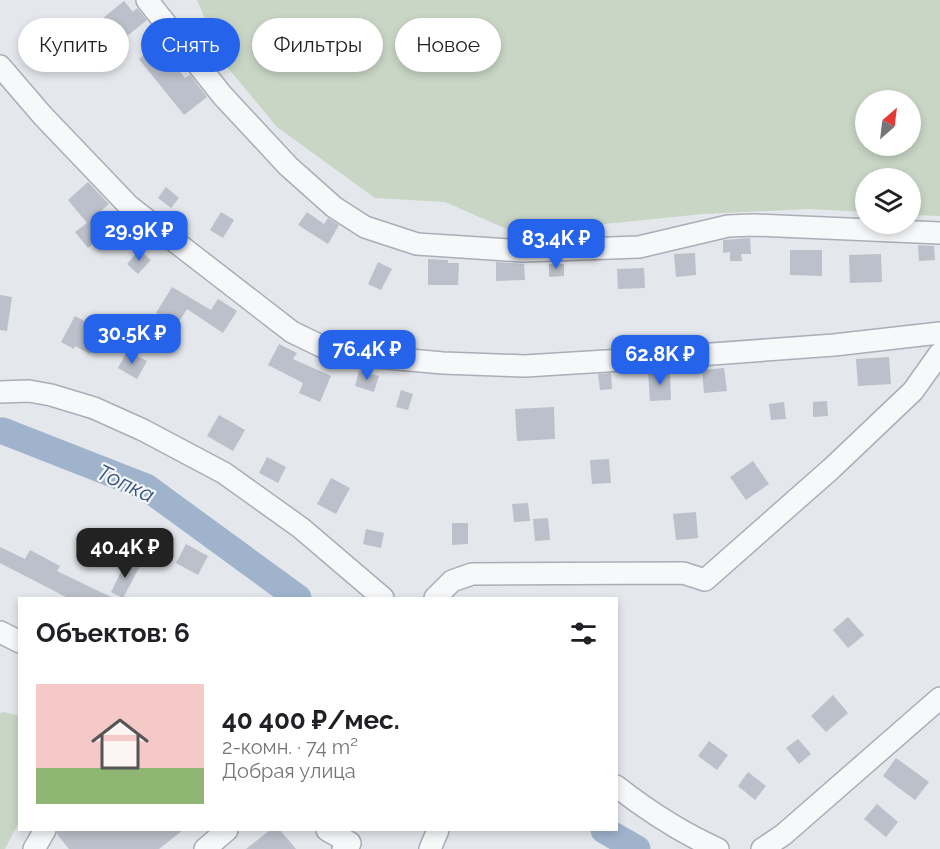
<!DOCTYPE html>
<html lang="ru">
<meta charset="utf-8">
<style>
:root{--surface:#fff;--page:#f2f2f2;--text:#202124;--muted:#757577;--accent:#2563eb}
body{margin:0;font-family:Raleway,sans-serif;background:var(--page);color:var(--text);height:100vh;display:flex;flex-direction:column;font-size:22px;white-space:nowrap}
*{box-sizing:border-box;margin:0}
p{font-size:20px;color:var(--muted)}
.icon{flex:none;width:33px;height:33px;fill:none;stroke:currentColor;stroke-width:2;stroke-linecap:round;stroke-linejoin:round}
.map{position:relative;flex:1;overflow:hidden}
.drawer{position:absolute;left:18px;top:597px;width:600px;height:234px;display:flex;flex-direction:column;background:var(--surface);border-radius:0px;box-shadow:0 3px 9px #0003}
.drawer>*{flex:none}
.guide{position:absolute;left:18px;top:18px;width:600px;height:54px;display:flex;gap:12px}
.needle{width:39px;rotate:28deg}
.tools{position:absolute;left:855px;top:90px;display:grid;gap:12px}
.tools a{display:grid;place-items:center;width:66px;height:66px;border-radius:50%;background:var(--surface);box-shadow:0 3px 9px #0003;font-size:30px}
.price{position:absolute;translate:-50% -51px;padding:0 14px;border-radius:12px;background:var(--accent);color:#fff;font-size:20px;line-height:39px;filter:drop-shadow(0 2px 3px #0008)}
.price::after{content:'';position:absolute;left:50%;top:36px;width:18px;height:14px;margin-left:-9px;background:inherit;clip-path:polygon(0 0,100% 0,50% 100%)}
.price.active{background:#222;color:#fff}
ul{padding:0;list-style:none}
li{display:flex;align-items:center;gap:18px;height:150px;padding:0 18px}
li span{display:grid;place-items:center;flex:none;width:168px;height:120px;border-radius:0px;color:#555}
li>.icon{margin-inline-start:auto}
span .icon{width:72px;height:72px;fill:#fffc;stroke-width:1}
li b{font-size:26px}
h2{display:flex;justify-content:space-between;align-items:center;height:72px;padding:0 18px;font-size:26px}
.chip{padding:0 21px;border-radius:27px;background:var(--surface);box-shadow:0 3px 9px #0003;font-size:21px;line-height:54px}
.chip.active{background:var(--accent);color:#fff}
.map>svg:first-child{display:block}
</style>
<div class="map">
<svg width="940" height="849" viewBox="0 0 940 849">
<rect width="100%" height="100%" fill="#e4e7ec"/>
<!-- green -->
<g fill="#c9d6c5" fill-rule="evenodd">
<path d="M197 0H940V216L911 215 910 178H866L865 212 809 209 703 214 516 233 445 202 375 198 277 127 224 63ZM866 100H910V146H866Z"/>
<path d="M5 712 19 716V822L5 849H0V713Z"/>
</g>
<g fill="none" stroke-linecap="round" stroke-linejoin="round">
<!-- river -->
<g stroke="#9fb4cc" stroke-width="27">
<path d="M0 431H3L146 487 298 598"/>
<path d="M604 830 637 849"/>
</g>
</g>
<!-- building -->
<g fill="#bbc0ca">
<path d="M124 1 133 12 137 8 147 20 122 40 103 18Z"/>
<path d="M158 44 185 78 190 75 207 97 184 115 139 59Z"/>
<path d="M88 182 109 204 94 217 108 232 88 248 75 232 87 223 68 200Z"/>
<path d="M166 187 179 198 171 208 158 198Z"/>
<path d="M221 212 234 220 223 238 210 230Z"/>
<path d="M307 212 324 224 328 218 339 225 328 244 298 225Z"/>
<path d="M750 238 751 254H741L742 261H730V252L723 253V240Z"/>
<path d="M918 245 934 246 935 260 919 261Z"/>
<path d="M139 250 151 260 138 274 127 264Z"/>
<path d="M790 250H822V276L790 275Z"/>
<path d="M695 253 696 275 676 277 674 254Z"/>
<path d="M881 254 882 282 850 283 849 255Z"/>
<path d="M428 259 448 260V263H459L458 285H428Z"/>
<path d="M378 262 392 269 381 290 368 284Z"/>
<path d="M496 262 524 264 525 280 496 281Z"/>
<path d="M549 264H564V276L549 277Z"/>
<path d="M644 268 645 288 618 289 617 269Z"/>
<path d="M172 287 211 310 218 299 237 311 223 333 187 309 177 325 156 313Z"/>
<path d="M0 295 12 297 7 331 0 330Z"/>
<path d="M75 316 102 330 90 354 75 346 74 349 61 342Z"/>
<path d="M279 344 297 353 293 359 331 376 320 402 299 393 303 383 268 365Z"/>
<path d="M127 351 147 361 137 379 118 368Z"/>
<path d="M889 357 891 384 858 386 856 359Z"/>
<path d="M724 368 727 391 704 393 702 370Z"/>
<path d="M359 371 379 376 374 392 355 386Z"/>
<path d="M670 371 671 400 650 401 648 372Z"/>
<path d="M611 373 612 389 600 390 598 374Z"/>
<path d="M401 390 413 394 408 410 396 407Z"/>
<path d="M827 401 828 416 813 417V402Z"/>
<path d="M784 402 786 419 771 420 769 404Z"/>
<path d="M554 407 555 439 517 441 515 409Z"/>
<path d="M219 415 245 430 233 451 207 436Z"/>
<path d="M267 457 286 467 278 483 259 473Z"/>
<path d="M609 459 611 483 592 484 590 460Z"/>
<path d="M753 461 769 484 746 500 730 477Z"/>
<path d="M331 478 350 488 336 514 317 504Z"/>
<path d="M528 503 530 521 514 522 512 504Z"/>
<path d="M696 512 698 538 676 540 673 514Z"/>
<path d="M548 518 550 540 535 541 533 519Z"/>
<path d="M452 523H468V544L452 545Z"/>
<path d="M366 529 384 533 381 548 363 544Z"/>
<path d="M186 544 208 556 198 575 176 563Z"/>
<path d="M0 547 25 559 30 550 60 566 57 571 113 598H68L0 563Z"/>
<path d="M127 560 140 566 123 598 111 592Z"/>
<path d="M848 617 864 635 848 648 833 630Z"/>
<path d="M833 695 848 713 826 732 811 716Z"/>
<path d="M798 739 811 754 799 764 786 748Z"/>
<path d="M709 741 728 755 717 770 698 756Z"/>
<path d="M896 758 929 782 915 800 883 776Z"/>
<path d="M748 772 766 786 755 800 738 786Z"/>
<path d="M877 804 898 822 886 837 864 819Z"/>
<path d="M58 830H183L159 849H69L57 834Z"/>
<path d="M270 830H280L296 849H246Z"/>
</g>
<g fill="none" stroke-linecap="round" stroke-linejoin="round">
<!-- minor casing -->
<g stroke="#a9aeb7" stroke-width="24">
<g id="minor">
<path d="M147 0 222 95 288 166 334 207 365 227 417 244 523 251 639 247 728 226 754 225 940 233"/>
<path d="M0 66 43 116 129 206 292 332 323 347 365 356 443 363 525 366 671 357 834 345 940 333"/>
<path d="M0 392 29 391 51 395 94 408 143 430 224 473 301 528 383 598"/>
<path d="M435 598 452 581 472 574 683 573 705 580 832 468 913 391 940 353"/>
<path d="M0 632 20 642"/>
<path d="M616 786C648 811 682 833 718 849"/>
<path d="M327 830 350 843 343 849"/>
<path d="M34 849 45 830"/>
<path d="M205 849 227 830"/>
<path d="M430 849 438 830"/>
<path d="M762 849 783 835 940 698"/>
</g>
</g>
<!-- minor -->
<use href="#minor" stroke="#f7f8fa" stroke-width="21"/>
</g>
<g text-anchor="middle" stroke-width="4.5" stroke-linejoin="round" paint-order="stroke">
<!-- water labels -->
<g font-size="22" font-style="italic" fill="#34527a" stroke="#f4f6f9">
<text transform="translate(126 483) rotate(25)" y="8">Топка</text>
</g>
</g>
</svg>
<div class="tools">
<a><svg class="needle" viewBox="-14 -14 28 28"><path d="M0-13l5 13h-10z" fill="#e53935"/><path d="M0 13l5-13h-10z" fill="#757577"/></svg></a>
<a><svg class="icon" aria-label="layers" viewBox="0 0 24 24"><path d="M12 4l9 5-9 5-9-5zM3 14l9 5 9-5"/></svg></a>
</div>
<b class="price" style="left:139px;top:262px">29.9K ₽</b>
<b class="price" style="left:556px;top:270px">83.4K ₽</b>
<b class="price" style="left:132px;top:365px">30.5K ₽</b>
<b class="price" style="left:367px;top:381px">76.4K ₽</b>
<b class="price" style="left:660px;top:386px">62.8K ₽</b>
<b class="price active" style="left:125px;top:579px">40.4K ₽</b>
<div class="guide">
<a class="chip">Купить</a>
<a class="chip active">Снять</a>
<a class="chip">Фильтры</a>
<a class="chip">Новое</a>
</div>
<section class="drawer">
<h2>Объектов: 6<svg class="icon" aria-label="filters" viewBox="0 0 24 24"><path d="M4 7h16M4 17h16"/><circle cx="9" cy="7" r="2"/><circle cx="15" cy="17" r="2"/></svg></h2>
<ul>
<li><span style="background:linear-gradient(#f6c9c9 70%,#8fb573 0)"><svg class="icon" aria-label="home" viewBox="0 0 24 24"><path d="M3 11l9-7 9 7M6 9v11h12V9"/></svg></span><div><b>40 400 ₽/мес.</b><p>2-комн. · 74 m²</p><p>Добрая улица</p></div></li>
</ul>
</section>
</div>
